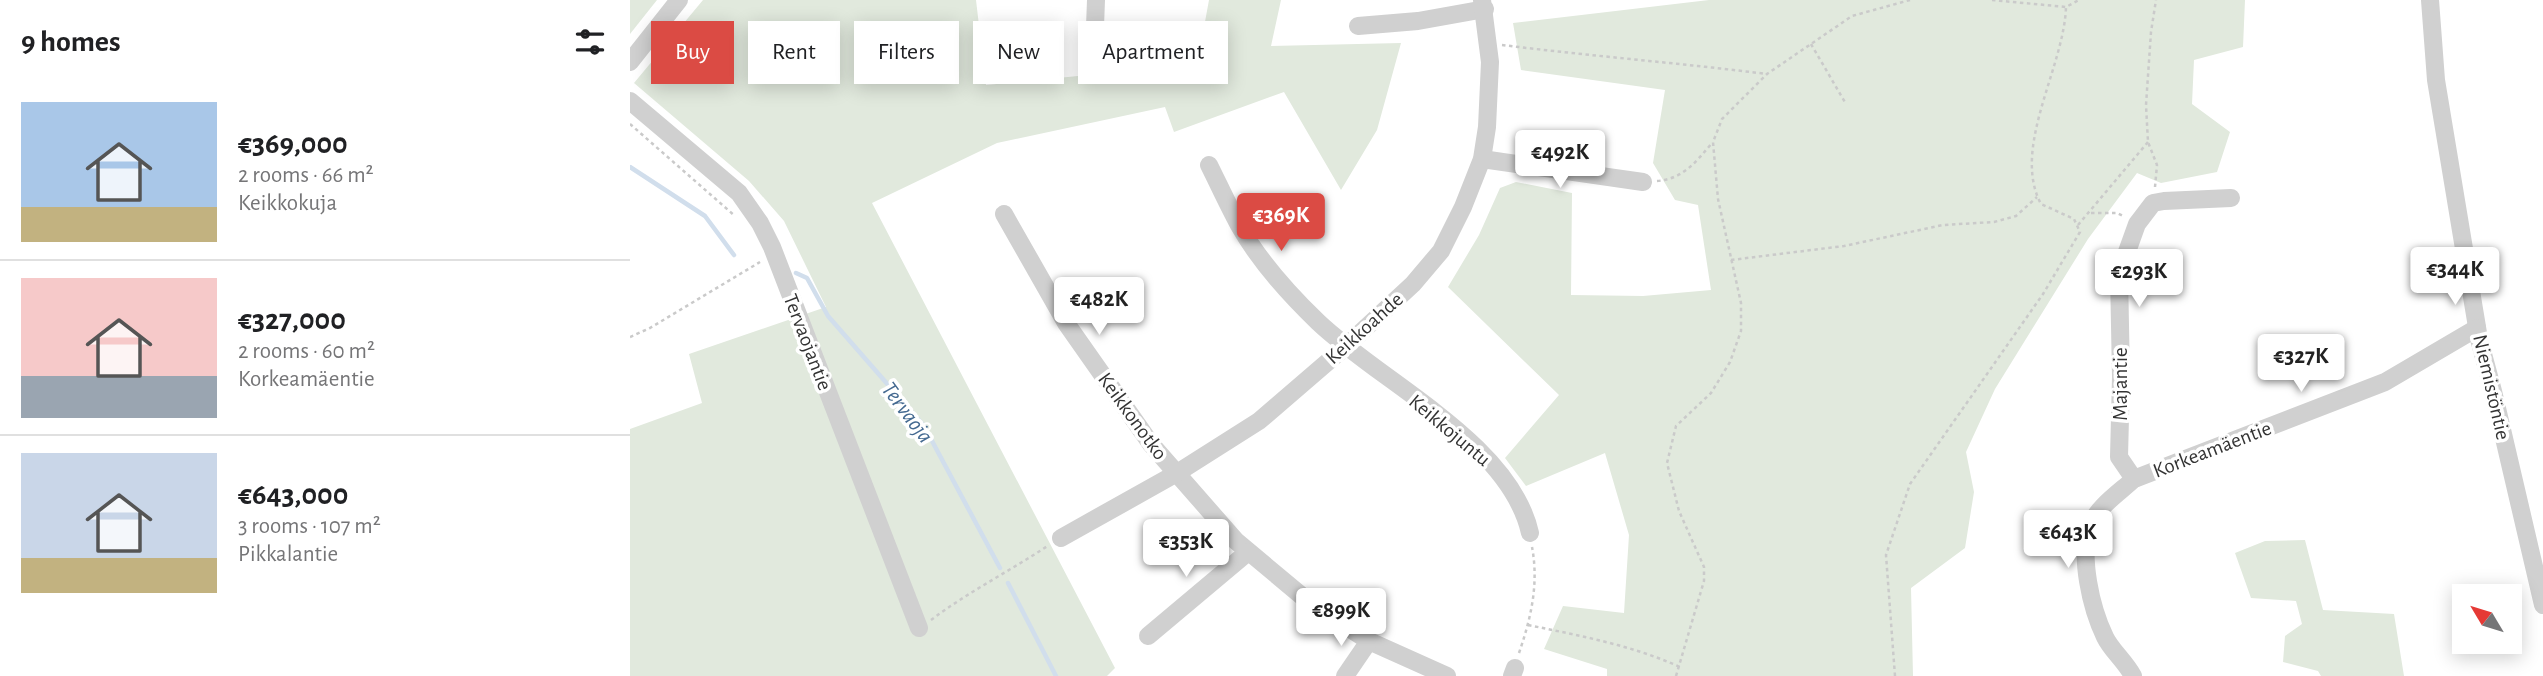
<!DOCTYPE html>
<meta charset="utf-8">
<style>
:root{--surface:#fff;--page:#f6f6f6;--text:#202124;--muted:#757577;--line:#e0e0e0;--accent:#db4b44}
body{margin:0;font-family:"Alegreya Sans",sans-serif;background:var(--page);color:var(--text);height:100vh;display:flex;flex-direction:column;font-size:26px;white-space:nowrap}
*{box-sizing:border-box;margin:0}
p{font-size:23px;color:var(--muted)}
.icon{flex:none;width:38px;height:38px;fill:none;stroke:currentColor;stroke-width:2;stroke-linecap:round;stroke-linejoin:round}
.map{position:relative;flex:1;overflow:hidden}
.panel{display:flex;flex-direction:column;background:var(--surface);width:630px}
.panel>*{flex:none}
.top-card{position:absolute;left:21px;top:21px;width:665px;height:63px;display:flex;gap:14px}
.needle{width:46px;rotate:308deg}
.buttons{position:absolute;left:1822px;top:584px;display:grid;gap:14px}
.buttons a{display:grid;place-items:center;width:70px;height:70px;border-radius:0px;background:var(--surface);box-shadow:0 4px 18px #0003;font-size:35px}
.price{position:absolute;translate:-50% -60px;padding:0 16px;border-radius:7px;background:#fff;color:#222;font-size:23px;line-height:46px;filter:drop-shadow(0 2px 4px #0008)}
.price::after{content:'';position:absolute;left:50%;top:42px;width:21px;height:16px;margin-left:-10px;background:inherit;clip-path:polygon(0 0,100% 0,50% 100%)}
.price.current{background:var(--accent);color:#fff}
ul{padding:0;list-style:none}
li{display:flex;align-items:center;gap:21px;height:175px;padding:0 21px}
li+li{border-top:2px solid var(--line)}
li span{display:grid;place-items:center;flex:none;width:196px;height:140px;border-radius:0px;color:#555}
li>.icon{margin-inline-start:auto}
span .icon{width:84px;height:84px;fill:#fffc;stroke-width:1}
li b{font-size:30px}
h2{display:flex;justify-content:space-between;align-items:center;height:84px;padding:0 21px;font-size:30px}
.chip{padding:0 24px;border-radius:0px;background:var(--surface);box-shadow:0 4px 18px #0003;font-size:24px;line-height:63px}
.chip.current{background:var(--accent);color:#fff}
main{display:flex;flex:1;min-height:0}
.map>svg:first-child{display:block}
</style>
<main>
<section class="panel">
<h2>9 homes<svg class="icon" aria-label="filters" viewBox="0 0 24 24"><path d="M4 7h16M4 17h16"/><circle cx="9" cy="7" r="2"/><circle cx="15" cy="17" r="2"/></svg></h2>
<ul>
<li><span style="background:linear-gradient(#a9c7e8 75%,#c2b280 0)"><svg class="icon" aria-label="home" viewBox="0 0 24 24"><path d="M3 11l9-7 9 7M6 9v11h12V9"/></svg></span><div><b>€369,000</b><p>2 rooms · 66 m²</p><p>Keikkokuja</p></div></li>
<li><span style="background:linear-gradient(#f6c9c9 70%,#9aa5b1 0)"><svg class="icon" aria-label="home" viewBox="0 0 24 24"><path d="M3 11l9-7 9 7M6 9v11h12V9"/></svg></span><div><b>€327,000</b><p>2 rooms · 60 m²</p><p>Korkeamäentie</p></div></li>
<li><span style="background:linear-gradient(#c9d6e8 75%,#c2b280 0)"><svg class="icon" aria-label="home" viewBox="0 0 24 24"><path d="M3 11l9-7 9 7M6 9v11h12V9"/></svg></span><div><b>€643,000</b><p>3 rooms · 107 m²</p><p>Pikkalantie</p></div></li>
</ul>
</section>
<div class="map">
<svg width="1913" height="676" viewBox="0 0 1913 676">
<rect width="100%" height="100%" fill="#fff"/>
<!-- green -->
<g fill="#e1e9dd">
<path d="M0 0H27L0 34Z"/>
<path d="M73 0H346L356 85 510 70 572 38 579 0H651L641 46 771 43 747 130 711 190 654 92 544 132 535 107 367 143 242 203 485 668 477 676H0V429L72 403 59 354 196 307 154 221 119 181 4 83Z"/>
<path d="M1079 0H1615L1613 47 1564 60 1562 104 1600 132 1587 172 1531 183 1507 173 1458 239 1365 389 1336 452 1344 492 1335 548 1281 588 1283 676H977V669L914 649 933 606 994 613 999 535 975 453 896 486 875 458 929 395 818 287 849 235 870 188 886 182 942 193 941 295 1013 296 1081 290 1068 205 1045 200 1023 163 1035 90 891 70 883 23Z"/>
<path d="M1675 540 1693 610 1764 614 1774 676H1691L1688 671 1653 662 1655 636 1672 624 1666 601 1621 598 1605 553 1635 541Z"/>
</g>
<g fill="none" stroke-linecap="round" stroke-linejoin="round">
<!-- stream -->
<g stroke="#d1deec" stroke-width="4.5">
<path d="M0 167 75 216 104 255"/>
<path d="M166 273 177 278 198 316 294 426 370 568"/>
<path d="M378 583 426 676"/>
</g>
<!-- path -->
<g stroke="#cacaca" stroke-width="2.5" stroke-dasharray="3.5 3.5" stroke-linecap="butt">
<path d="M1362 0 1436 7 1449 0"/>
<path d="M1181 44 1216 104"/>
<path d="M872 45C961 56 1049 63 1137 74"/>
<path d="M0 124 105 216"/>
<path d="M1027 181C1053 179 1066 162 1082 143"/>
<path d="M1525 187 1527 165 1518 142 1516 105 1521 32 1526 0"/>
<path d="M1461 213H1487L1495 217"/>
<path d="M1448 225 1518 142"/>
<path d="M1101 260 1214 246 1313 225 1364 222 1386 216 1407 197"/>
<path d="M0 337 20 328 130 262"/>
<path d="M301 620C338 592 380 571 419 545"/>
<path d="M898 625C951 636 1001 645 1050 667"/>
<path d="M889 653C901 618 909 584 902 547"/>
<path d="M1046 676 1074 581V567L1049 511 1037 463 1046 426 1081 393 1100 362 1111 331V303L1088 199 1083 142 1092 119 1137 74 1222 16 1280 0"/>
<path d="M1265 676 1256 555 1280 484 1413 294 1450 232 1444 219 1411 204C1381 148 1434 68 1436 7"/>
</g>
<!-- minor -->
<g stroke="#d0d0d0" stroke-width="18">
<path d="M1800 0 1806 80 1849 339 1863 391 1913 605"/>
<path d="M728 26 788 21 855 9"/>
<path d="M464 53 466 0"/>
<path d="M0 62 49 0"/>
<path d="M0 101 109 193 130 223 142 247 289 628"/>
<path d="M852 159 1013 182"/>
<path d="M579 165C589 185 599 207 610 227 630 262 659 294 688 322 752 383 880 443 900 533"/>
<path d="M374 214 436 323 521 444 606 541 685 607 739 641 817 676"/>
<path d="M1504 479 1489 457 1491 377 1489 274 1507 224 1523 203 1534 201 1601 198"/>
<path d="M431 538 547 473 629 421 715 347 783 284 811 251 833 207 852 159 857 127 860 62 852 0"/>
<path d="M518 636 618 552"/>
<path d="M715 676 739 641"/>
<path d="M882 676 885 668"/>
<path d="M1503 676C1495 661 1481 650 1475 637 1461 608 1449 556 1460 526 1467 507 1490 492 1504 479L1755 382 1847 328"/>
</g>
</g>
<g text-anchor="middle" stroke-width="7" stroke-linejoin="round" paint-order="stroke">
<!-- street labels -->
<g font-size="21" fill="#333" stroke="#fff">
<text transform="translate(734 328) rotate(-42)" y="7">Keikkoahde</text>
<text transform="translate(178 342) rotate(69)" y="7">Tervaojantie</text>
<text transform="translate(1490 384) rotate(-90)" y="7">Majantie</text>
<text transform="translate(1862 387) rotate(77)" y="7">Niemistöntie</text>
<text transform="translate(503 416) rotate(54)" y="7">Keikkonotko</text>
<text transform="translate(820 430) rotate(40)" y="7">Keikkojuntu</text>
<text transform="translate(1582 449) rotate(-21)" y="7">Korkeamäentie</text>
</g>
<!-- water labels -->
<g font-size="23" font-style="italic" fill="#456a91" stroke="#fff">
<text transform="translate(278 412) rotate(53)" y="8">Tervaoja</text>
</g>
</g>
</svg>
<div class="buttons">
<a><svg class="needle" viewBox="-14 -14 28 28"><path d="M0-13l5 13h-10z" fill="#e53935"/><path d="M0 13l5-13h-10z" fill="#757577"/></svg></a>
</div>
<b class="price" style="left:930px;top:190px">€492K</b>
<b class="price current" style="left:651px;top:253px">€369K</b>
<b class="price" style="left:1825px;top:307px">€344K</b>
<b class="price" style="left:1509px;top:309px">€293K</b>
<b class="price" style="left:469px;top:337px">€482K</b>
<b class="price" style="left:1671px;top:394px">€327K</b>
<b class="price" style="left:1438px;top:570px">€643K</b>
<b class="price" style="left:556px;top:579px">€353K</b>
<b class="price" style="left:711px;top:648px">€899K</b>
<div class="top-card">
<a class="chip current">Buy</a>
<a class="chip">Rent</a>
<a class="chip">Filters</a>
<a class="chip">New</a>
<a class="chip">Apartment</a>
</div>
</div>
</main>
